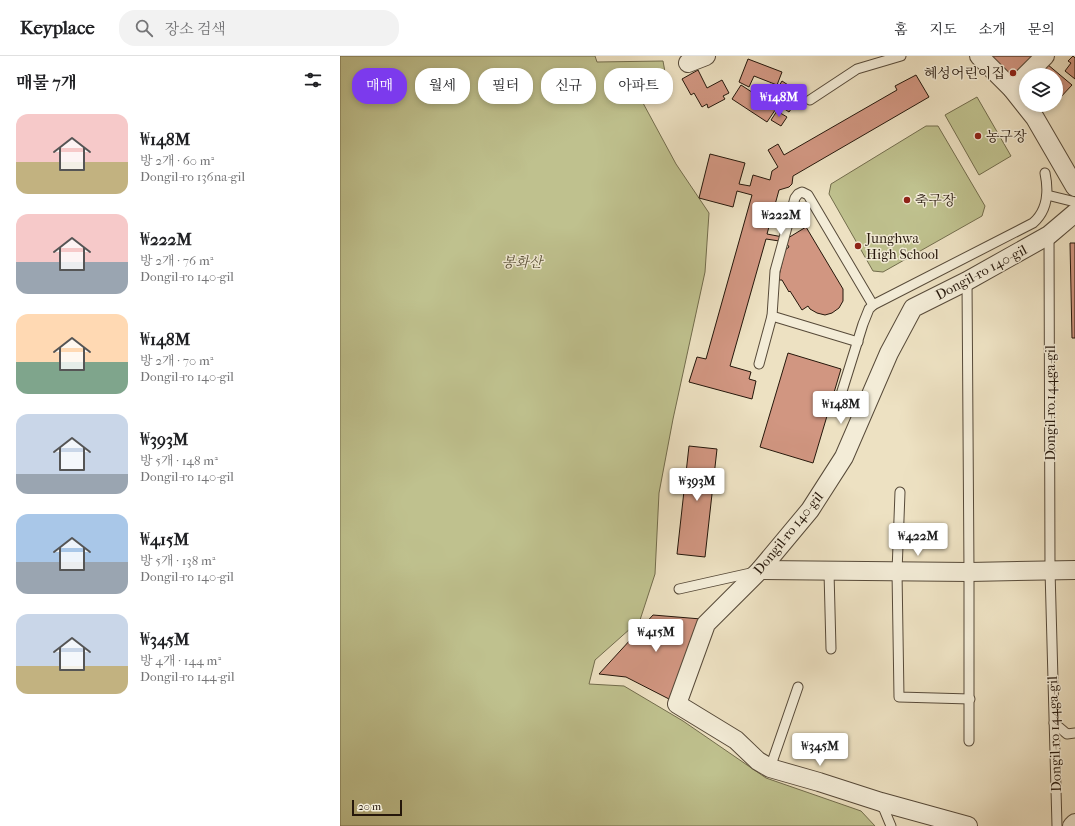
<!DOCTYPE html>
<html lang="ko">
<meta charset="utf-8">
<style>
:root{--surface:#fff;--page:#f2f2f2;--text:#202124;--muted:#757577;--line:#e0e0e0;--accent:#7c3aed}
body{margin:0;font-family:"IM FELL French Canon","Noto Serif KR",serif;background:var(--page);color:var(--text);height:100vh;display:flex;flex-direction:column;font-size:15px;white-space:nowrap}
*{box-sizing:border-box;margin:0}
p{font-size:13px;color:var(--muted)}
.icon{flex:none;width:22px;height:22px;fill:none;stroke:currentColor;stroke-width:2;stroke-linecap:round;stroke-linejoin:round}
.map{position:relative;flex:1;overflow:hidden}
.drawer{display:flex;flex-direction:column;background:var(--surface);width:340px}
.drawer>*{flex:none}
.guide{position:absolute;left:12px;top:12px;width:380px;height:36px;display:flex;gap:8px}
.fabs{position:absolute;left:679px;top:12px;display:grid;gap:8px}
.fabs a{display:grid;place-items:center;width:44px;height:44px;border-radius:50%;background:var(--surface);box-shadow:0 2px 6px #0003;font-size:20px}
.scale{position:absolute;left:12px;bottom:10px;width:50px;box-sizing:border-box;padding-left:4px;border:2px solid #25170b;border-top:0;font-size:11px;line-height:14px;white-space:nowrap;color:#25170b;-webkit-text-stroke:3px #f3ecd7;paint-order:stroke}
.price{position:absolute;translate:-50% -34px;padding:0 9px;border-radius:4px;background:#fff;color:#222;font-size:13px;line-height:26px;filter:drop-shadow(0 1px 2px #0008)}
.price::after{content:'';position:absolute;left:50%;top:24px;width:12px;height:9px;margin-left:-6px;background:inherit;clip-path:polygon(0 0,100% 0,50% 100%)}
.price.on{background:var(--accent);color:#fff}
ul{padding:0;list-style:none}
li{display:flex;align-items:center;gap:12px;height:100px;padding:0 16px}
li span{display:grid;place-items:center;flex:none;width:112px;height:80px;border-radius:12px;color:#555}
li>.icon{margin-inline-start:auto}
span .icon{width:48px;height:48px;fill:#fffc;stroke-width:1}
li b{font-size:17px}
h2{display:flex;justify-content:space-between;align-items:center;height:48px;padding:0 16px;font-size:17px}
.pill{padding:0 14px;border-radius:16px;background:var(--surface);box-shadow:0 2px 6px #0003;font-size:14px;line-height:36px}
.pill.on{background:var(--accent);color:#fff}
header{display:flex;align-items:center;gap:24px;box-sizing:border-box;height:56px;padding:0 20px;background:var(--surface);border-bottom:1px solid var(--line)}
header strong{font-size:19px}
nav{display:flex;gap:22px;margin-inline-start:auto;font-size:14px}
.search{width:280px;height:36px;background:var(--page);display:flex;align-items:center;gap:10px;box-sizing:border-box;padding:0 14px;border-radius:16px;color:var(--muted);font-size:15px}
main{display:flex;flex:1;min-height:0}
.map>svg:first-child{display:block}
</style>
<header>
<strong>Keyplace</strong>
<div class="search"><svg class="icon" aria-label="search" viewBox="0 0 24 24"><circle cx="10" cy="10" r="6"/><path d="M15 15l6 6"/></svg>장소 검색</div>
<nav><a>홈</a><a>지도</a><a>소개</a><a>문의</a></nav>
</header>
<main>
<section class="drawer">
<h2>매물 7개<svg class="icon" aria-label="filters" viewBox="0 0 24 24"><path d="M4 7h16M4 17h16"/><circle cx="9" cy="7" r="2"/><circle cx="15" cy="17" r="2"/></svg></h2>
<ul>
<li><span style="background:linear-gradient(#f6c9c9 60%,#c2b280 0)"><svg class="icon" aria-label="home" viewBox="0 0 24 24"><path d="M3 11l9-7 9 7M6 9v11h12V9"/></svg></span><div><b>₩148M</b><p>방 2개 · 60 m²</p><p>Dongil-ro 136na-gil</p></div></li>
<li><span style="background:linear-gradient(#f6c9c9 60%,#9aa5b1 0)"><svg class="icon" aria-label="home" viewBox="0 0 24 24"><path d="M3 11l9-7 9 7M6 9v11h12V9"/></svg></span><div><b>₩222M</b><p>방 2개 · 76 m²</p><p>Dongil-ro 140-gil</p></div></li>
<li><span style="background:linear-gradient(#ffd9b3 60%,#7fa58c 0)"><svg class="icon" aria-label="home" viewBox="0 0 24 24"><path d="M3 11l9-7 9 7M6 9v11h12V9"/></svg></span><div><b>₩148M</b><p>방 2개 · 70 m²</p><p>Dongil-ro 140-gil</p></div></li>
<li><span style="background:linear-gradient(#c9d6e8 75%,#9aa5b1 0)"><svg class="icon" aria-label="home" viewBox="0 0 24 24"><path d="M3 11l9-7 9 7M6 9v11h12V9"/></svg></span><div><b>₩393M</b><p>방 5개 · 148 m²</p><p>Dongil-ro 140-gil</p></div></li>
<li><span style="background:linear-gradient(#a9c7e8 60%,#9aa5b1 0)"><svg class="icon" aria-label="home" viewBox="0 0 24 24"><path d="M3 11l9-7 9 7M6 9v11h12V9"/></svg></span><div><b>₩415M</b><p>방 5개 · 138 m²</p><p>Dongil-ro 140-gil</p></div></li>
<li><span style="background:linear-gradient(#c9d6e8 65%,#c2b280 0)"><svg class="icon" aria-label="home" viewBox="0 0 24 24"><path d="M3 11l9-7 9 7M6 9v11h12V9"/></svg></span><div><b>₩345M</b><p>방 4개 · 144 m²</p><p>Dongil-ro 144-gil</p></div></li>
</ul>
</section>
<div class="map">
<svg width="735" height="770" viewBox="0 0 735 770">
<rect width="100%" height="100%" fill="#ede1c2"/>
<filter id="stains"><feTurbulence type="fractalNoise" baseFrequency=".005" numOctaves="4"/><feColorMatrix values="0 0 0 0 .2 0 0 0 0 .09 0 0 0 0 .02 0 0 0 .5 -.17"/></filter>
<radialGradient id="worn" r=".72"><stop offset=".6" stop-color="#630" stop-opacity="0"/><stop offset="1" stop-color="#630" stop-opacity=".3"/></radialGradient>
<!-- green -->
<g fill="#bfc18e" stroke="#726c4c">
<path d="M0 0H255L257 6 323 5 327 27 303 47 336 108 369 157 365 216 333 363 319 437 315 518 300 564 255 604 249 628 284 630 343 665 426 722 521 755 535 770H0Z"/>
<path d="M637 41 671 100 639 119 605 59Z"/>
<path d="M586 70H598L645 150 642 160 543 216 533 215 489 138 491 128Z"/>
</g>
<!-- building -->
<g fill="#d19681" stroke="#25170b">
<path d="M650 0H695L673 25Z"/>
<path d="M733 0 735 2V23L725 15 731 7 728 5Z"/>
<path d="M408 3 442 16 437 29 414 20 409 31 399 26Z"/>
<path d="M707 8 732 29 719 43 716 40V19H697Z"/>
<path d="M358 14 367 32 382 24 389 37 383 40 385 43 368 52 367 48 362 51 354 37 351 39 342 23Z"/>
<path d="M576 19 589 41 453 120 452 128 449 131 439 134 427 178 448 182 466 171 503 233V245L499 252 492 257 485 259 477 257 470 253 468 250 462 254 450 235 449 236 442 224H438L445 194 449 191 446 186 426 183 390 310 411 316 409 323 416 325 412 343 349 326 357 301 366 303 412 139 397 135 393 151 359 142 370 98 405 107 399 128 410 130 413 119 430 124 432 115 438 111 428 94 438 88 444 99 557 34 555 30Z"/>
<path d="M442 25 462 38 449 56 440 50 449 37 439 30Z"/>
<path d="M430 28 446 38 427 66 392 43 401 29 421 42Z"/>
<path d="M437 55 447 61 441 70 431 64Z"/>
<path d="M730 187H735V282H732Z"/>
<path d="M448 297 501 313 473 407 420 391Z"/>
<path d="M349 390 377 393 365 501 337 498Z"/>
<path d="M313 559 361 563 329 643 286 621 259 618Z"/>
</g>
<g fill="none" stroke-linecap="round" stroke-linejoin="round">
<!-- service casing -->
<g stroke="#574a39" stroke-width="11">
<g id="service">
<path d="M470 44 517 13 561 0"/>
<path d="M707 139 735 146"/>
<path d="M709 179 710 514 717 770"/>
<path d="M627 225 629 516V685"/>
<path d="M432 260 518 286"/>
<path d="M419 308 432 260 435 215 455 142 458 138 462 136 468 139 533 249 693 167C708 154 709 136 705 117"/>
<path d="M498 348 523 268 529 253 533 249"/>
<path d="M560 436 557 516 559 641 630 643"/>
<path d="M489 516 491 593"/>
<path d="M339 533 415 516"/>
<path d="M714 667 727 678 735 677"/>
<path d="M430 712 458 631"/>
<path d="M541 746 551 770"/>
</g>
</g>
<!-- minor casing -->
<g stroke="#574a39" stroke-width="20">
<g id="minor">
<path d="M639 0 672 33 695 62 735 131"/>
<path d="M348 7 366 0"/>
<path d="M672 33 705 0"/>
<path d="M420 514 629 516 735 514"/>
<path d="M628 770 541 746 479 726 430 712 418 705 396 684 337 648 366 568 420 514 470 454 504 401 549 297 573 252 627 225 709 179 735 157"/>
<path d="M732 770 735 767"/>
</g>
</g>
<!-- service -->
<use href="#service" stroke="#f3ecd7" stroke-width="9"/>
<!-- minor -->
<use href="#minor" stroke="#f3ecd7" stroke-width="18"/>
</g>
<!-- markers -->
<g fill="#8f2418" stroke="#f3ecd7" stroke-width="1.5">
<circle cx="673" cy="17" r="4"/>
<circle cx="638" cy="80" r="4"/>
<circle cx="567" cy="144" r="4"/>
<circle cx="518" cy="190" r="4"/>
</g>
<g text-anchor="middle" stroke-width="3" stroke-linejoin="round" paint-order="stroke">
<!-- poi labels -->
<g font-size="14" fill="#25170b" stroke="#f3ecd7" text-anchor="start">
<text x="665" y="22" text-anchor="end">혜성어린이집</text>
<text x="646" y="85">농구장</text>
<text x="575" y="149">축구장</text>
<text x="526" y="187">Junghwa<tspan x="526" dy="16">High School</tspan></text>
</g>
<!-- park labels -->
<g font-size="14" font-style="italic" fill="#5b5239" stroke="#f3ecd7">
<text x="182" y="211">봉화산</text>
</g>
<!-- street labels -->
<g font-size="14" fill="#25170b" stroke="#f3ecd7">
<text transform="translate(641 216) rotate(-28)" y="5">Dongil-ro 140-gil</text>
<text transform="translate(710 347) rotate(-90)" y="5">Dongil-ro 144ga-gil</text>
<text transform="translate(448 477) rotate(-51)" y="5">Dongil-ro 140-gil</text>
<text transform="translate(714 678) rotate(-92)" y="5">Dongil-ro 144ga-gil</text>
</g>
</g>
<rect width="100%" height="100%" filter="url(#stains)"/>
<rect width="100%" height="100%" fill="url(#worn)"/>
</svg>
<div class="fabs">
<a><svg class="icon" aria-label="layers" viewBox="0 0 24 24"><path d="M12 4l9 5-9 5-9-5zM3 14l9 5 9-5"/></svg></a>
</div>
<div class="scale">20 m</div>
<b class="price on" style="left:439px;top:62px">₩148M</b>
<b class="price" style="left:441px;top:180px">₩222M</b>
<b class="price" style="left:501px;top:369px">₩148M</b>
<b class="price" style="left:357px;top:446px">₩393M</b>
<b class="price" style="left:578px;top:501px">₩422M</b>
<b class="price" style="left:316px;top:597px">₩415M</b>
<b class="price" style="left:480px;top:711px">₩345M</b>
<div class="guide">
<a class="pill on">매매</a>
<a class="pill">월세</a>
<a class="pill">필터</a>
<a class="pill">신규</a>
<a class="pill">아파트</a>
</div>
</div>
</main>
